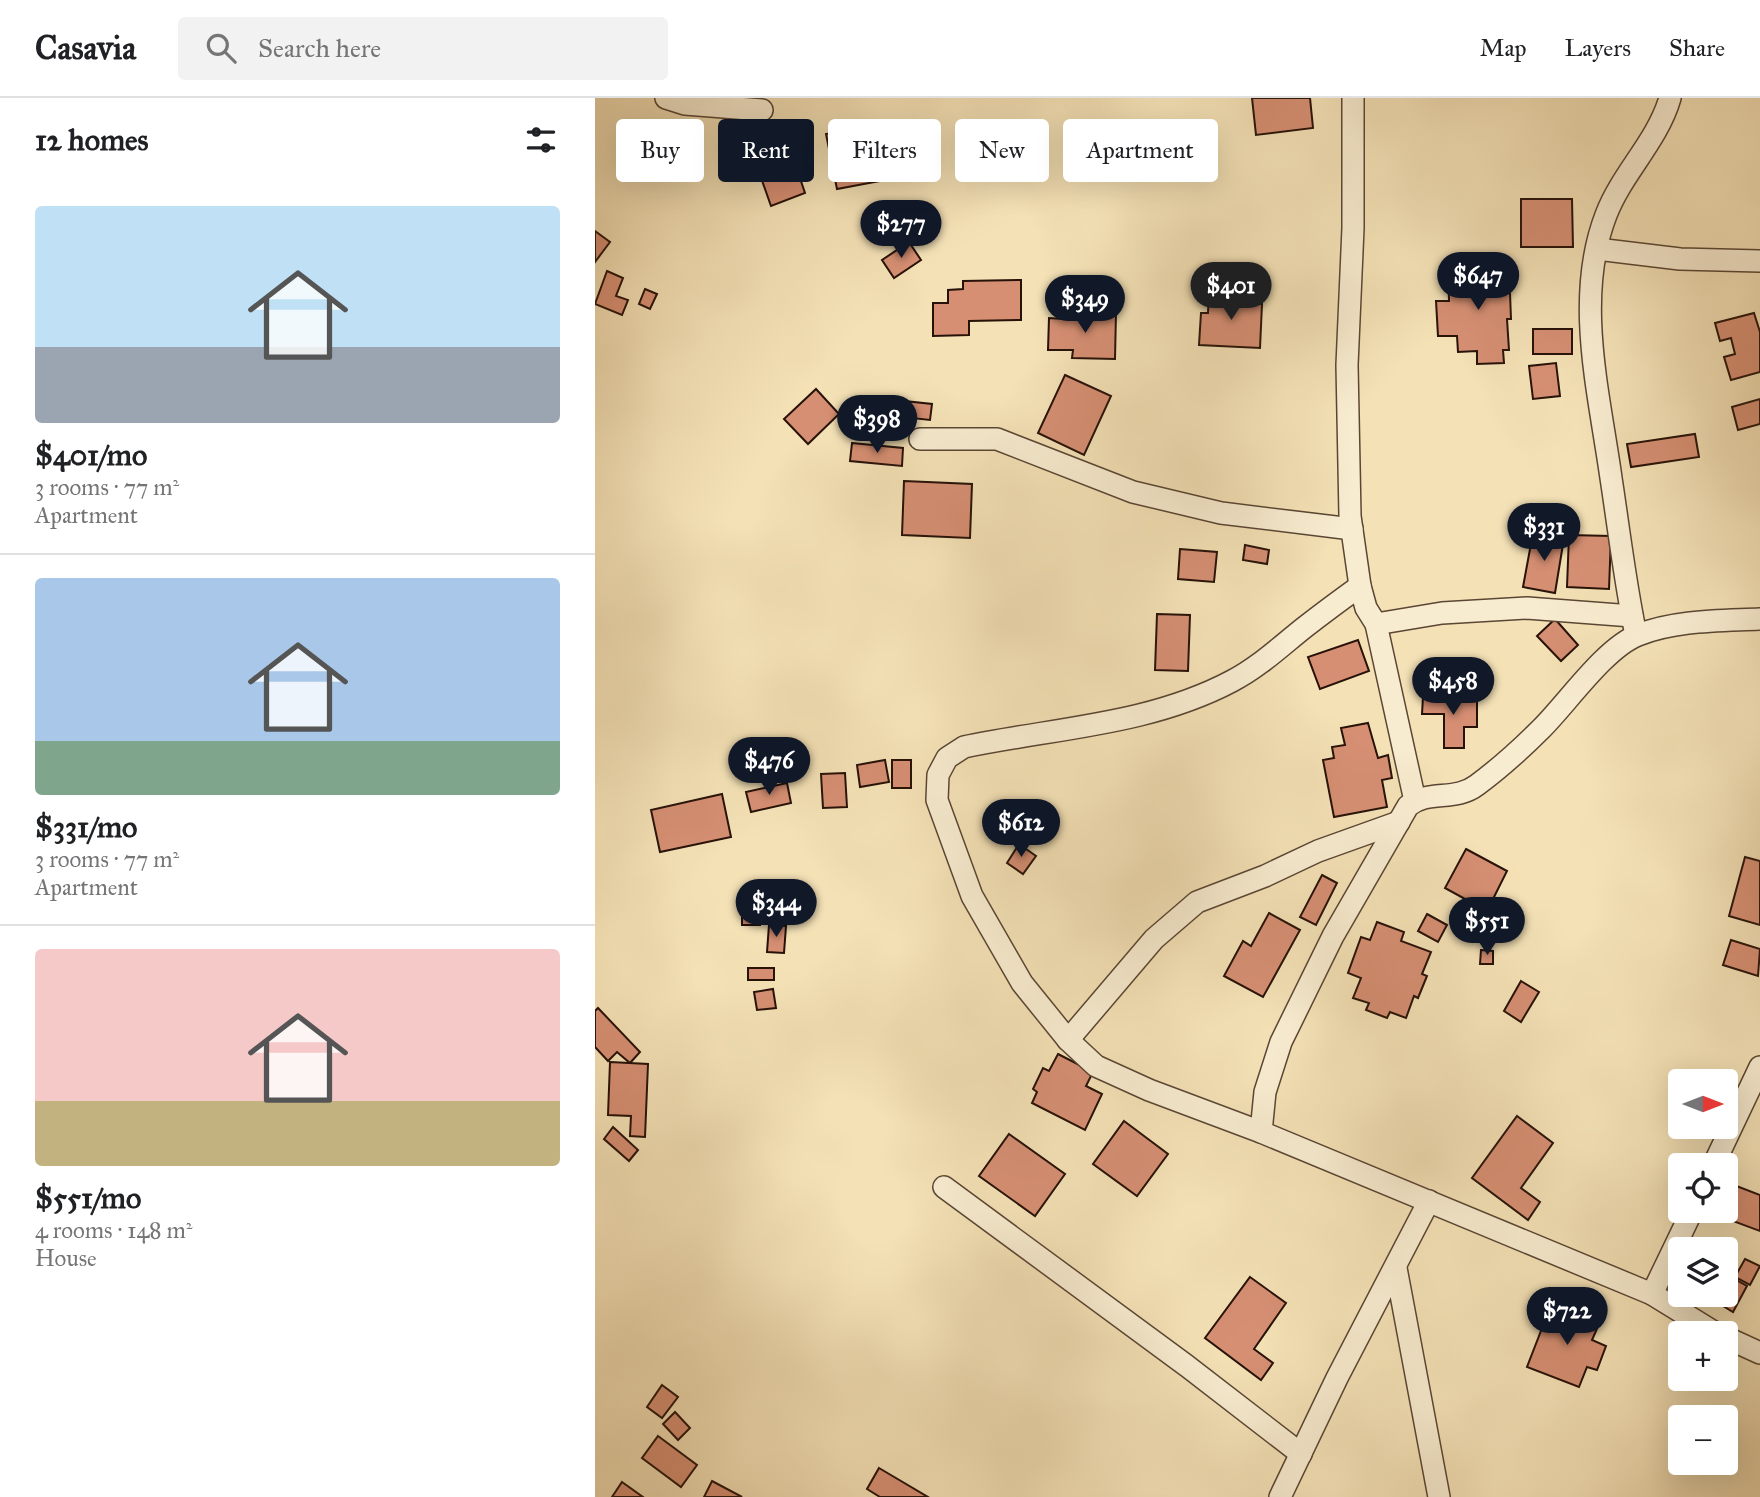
<!DOCTYPE html>
<meta charset="utf-8">
<style>
:root{--surface:#fff;--page:#f2f2f2;--text:#202124;--muted:#757577;--line:#e0e0e0;--accent:#111827}
body{margin:0;font-family:"IM FELL Great Primer",serif;background:var(--page);color:var(--text);height:100vh;display:flex;flex-direction:column;font-size:26px;white-space:nowrap}
*{box-sizing:border-box;margin:0}
p{font-size:23px;color:var(--muted)}
.icon{flex:none;width:38px;height:38px;fill:none;stroke:currentColor;stroke-width:2;stroke-linecap:round;stroke-linejoin:round}
.map{position:relative;flex:1;overflow:hidden}
.side{display:flex;flex-direction:column;background:var(--surface);width:595px}
.side>*{flex:none}
.top-card{position:absolute;left:21px;top:21px;width:665px;height:63px;display:flex;gap:14px}
.needle{width:46px;rotate:90deg}
.fabs{position:absolute;left:1073px;top:971px;display:grid;gap:14px}
.fabs a{display:grid;place-items:center;width:70px;height:70px;border-radius:7px;background:var(--surface);box-shadow:0 7px 28px #0002;font-size:35px}
.price{position:absolute;translate:-50% -60px;padding:0 16px;border-radius:24px;background:var(--accent);color:#fff;font-size:23px;line-height:46px;filter:drop-shadow(0 2px 4px #0008)}
.price::after{content:'';position:absolute;left:50%;top:42px;width:21px;height:16px;margin-left:-10px;background:inherit;clip-path:polygon(0 0,100% 0,50% 100%)}
.price.selected{background:#222;color:#fff}
ul{padding:0;list-style:none}
li{display:grid;align-content:center;gap:14px;height:371px;padding:0 35px}
li+li{border-top:2px solid var(--line)}
li span{display:grid;place-items:center;height:217px;border-radius:7px;color:#555}
li>.icon{margin-inline-start:auto}
span .icon{width:126px;height:126px;fill:#fffc;stroke-width:1}
li b{font-size:30px}
h2{display:flex;justify-content:space-between;align-items:center;height:84px;padding:0 35px;font-size:30px}
.pill{padding:0 24px;border-radius:7px;background:var(--surface);box-shadow:0 7px 28px #0002;font-size:24px;line-height:63px}
.pill.selected{background:var(--accent);color:#fff}
header{display:flex;align-items:center;gap:42px;box-sizing:border-box;height:98px;padding:0 35px;background:var(--surface);border-bottom:2px solid var(--line)}
header strong{font-size:33px}
nav{display:flex;gap:38px;margin-inline-start:auto;font-size:24px}
.search{width:490px;height:63px;background:var(--page);display:flex;align-items:center;gap:18px;box-sizing:border-box;padding:0 24px;border-radius:7px;color:var(--muted);font-size:26px}
main{display:flex;flex:1;min-height:0}
.map>svg:first-child{display:block}
</style>
<header>
<strong>Casavia</strong>
<div class="search"><svg class="icon" aria-label="search" viewBox="0 0 24 24"><circle cx="10" cy="10" r="6"/><path d="M15 15l6 6"/></svg>Search here</div>
<nav><a>Map</a><a>Layers</a><a>Share</a></nav>
</header>
<main>
<section class="side">
<h2>12 homes<svg class="icon" aria-label="filters" viewBox="0 0 24 24"><path d="M4 7h16M4 17h16"/><circle cx="9" cy="7" r="2"/><circle cx="15" cy="17" r="2"/></svg></h2>
<ul>
<li><span style="background:linear-gradient(#bfe0f5 65%,#9aa5b1 0)"><svg class="icon" aria-label="home" viewBox="0 0 24 24"><path d="M3 11l9-7 9 7M6 9v11h12V9"/></svg></span><div><b>$401/mo</b><p>3 rooms · 77 m²</p><p>Apartment</p></div></li>
<li><span style="background:linear-gradient(#a9c7e8 75%,#7fa58c 0)"><svg class="icon" aria-label="home" viewBox="0 0 24 24"><path d="M3 11l9-7 9 7M6 9v11h12V9"/></svg></span><div><b>$331/mo</b><p>3 rooms · 77 m²</p><p>Apartment</p></div></li>
<li><span style="background:linear-gradient(#f6c9c9 70%,#c2b280 0)"><svg class="icon" aria-label="home" viewBox="0 0 24 24"><path d="M3 11l9-7 9 7M6 9v11h12V9"/></svg></span><div><b>$551/mo</b><p>4 rooms · 148 m²</p><p>House</p></div></li>
</ul>
</section>
<div class="map">
<svg width="1165" height="1399" viewBox="0 0 1165 1399">
<rect width="100%" height="100%" fill="#f4e1b6"/>
<filter id="stains"><feTurbulence type="fractalNoise" baseFrequency=".00286" numOctaves="4"/><feColorMatrix values="0 0 0 0 .2 0 0 0 0 .09 0 0 0 0 .02 0 0 0 .5 -.17"/></filter>
<radialGradient id="worn" r=".72"><stop offset=".6" stop-color="#630" stop-opacity="0"/><stop offset="1" stop-color="#630" stop-opacity=".3"/></radialGradient>
<!-- building -->
<g fill="#d68f73" stroke="#271209" stroke-width="2">
<path d="M657 0H715L718 30 661 37Z"/>
<path d="M274 28 285 83 242 91 231 36Z"/>
<path d="M193 45 210 95 176 108 158 57Z"/>
<path d="M926 101H977L978 149H926Z"/>
<path d="M0 133 15 144 0 164Z"/>
<path d="M314 144 326 162 299 180 287 162Z"/>
<path d="M914 169 916 221H912L914 252H908L909 265 882 266V253L863 254 862 238H843L841 203H854L853 171Z"/>
<path d="M12 173 28 180 21 198 33 202 27 217 0 206Z"/>
<path d="M426 182V222L374 223V237L338 238V205H353V192L368 191V183Z"/>
<path d="M50 191 62 196 55 211 44 206Z"/>
<path d="M614 192 645 194 644 205 667 206 665 250 604 247 606 215H613Z"/>
<path d="M483 213 521 214 520 261 477 260 478 252H453L454 220 468 221 469 217H483Z"/>
<path d="M1159 215 1165 234V274L1136 282 1129 259 1140 256 1136 240 1125 243 1120 225Z"/>
<rect x="938" y="231" width="39" height="25"/>
<path d="M961 265 965 298 938 301 934 268Z"/>
<path d="M470 277 516 298 489 357 443 335Z"/>
<path d="M221 291 244 316 213 346 189 321Z"/>
<path d="M281 300 337 306 335 322 280 316Z"/>
<path d="M1165 301V326L1143 332 1137 309Z"/>
<path d="M1100 336 1104 359 1036 369 1032 346Z"/>
<path d="M257 345 308 350 307 368 255 363Z"/>
<path d="M309 383 377 386 375 440 307 437Z"/>
<path d="M938 435 969 440 960 495 928 489Z"/>
<path d="M974 437 1016 438 1014 491 972 489Z"/>
<path d="M650 447 674 452 672 466 648 462Z"/>
<path d="M585 451 622 454 619 484 583 481Z"/>
<path d="M562 516 595 517 593 573 560 572Z"/>
<path d="M960 521 983 547 966 563 942 538Z"/>
<path d="M763 542 774 573 725 591 713 559Z"/>
<path d="M828 599 882 600V629H869V650H849V616H827Z"/>
<path d="M773 625 783 660 793 657 797 680 787 682 792 709 739 719 728 662 739 660 737 649 750 647 746 630Z"/>
<path d="M290 662 294 684 265 689 262 667Z"/>
<rect x="297" y="662" width="19" height="28"/>
<path d="M250 675 252 709 228 710 226 676Z"/>
<path d="M192 685 196 705 156 714 151 694Z"/>
<path d="M127 696 136 739 65 754 56 712Z"/>
<path d="M424 746 441 758 428 776 412 765Z"/>
<path d="M871 751 912 773 892 813 850 790Z"/>
<path d="M1150 759 1165 763V827L1134 818Z"/>
<path d="M727 777 742 785 721 827 705 819Z"/>
<path d="M674 815 705 832 668 899 629 878 648 843 656 848Z"/>
<path d="M832 816 852 827 843 844 823 833Z"/>
<rect x="147" y="817" width="18" height="10"/>
<path d="M782 824 809 834 806 843 836 854 827 876 832 878 823 900 819 898 811 920 795 914 792 920 771 912 774 905 758 900 766 880 753 875 766 839 775 842Z"/>
<path d="M174 827 191 828 189 855 172 854Z"/>
<path d="M1136 842 1165 851 1163 878 1128 867Z"/>
<path d="M886 852 898 853V866H885Z"/>
<rect x="153" y="870" width="26" height="12"/>
<path d="M926 883 944 894 926 924 909 913Z"/>
<path d="M178 891 181 910 162 912 159 894Z"/>
<path d="M3 910 45 954 35 965 22 954 13 963 0 949V913Z"/>
<path d="M463 956 498 974 491 988 507 996 490 1032 437 1005 442 994 438 991 448 970 454 973Z"/>
<path d="M15 964 53 966 50 1039 35 1038 36 1018 13 1017Z"/>
<path d="M922 1018 958 1045 926 1090 945 1104 933 1122 877 1080Z"/>
<path d="M529 1023 573 1056 542 1098 498 1066Z"/>
<path d="M18 1029 43 1052 34 1063 9 1041Z"/>
<path d="M414 1036 470 1076 440 1118 384 1078Z"/>
<path d="M1131 1084 1165 1097V1133L1119 1116 1120 1113H1130Z"/>
<path d="M1150 1161 1165 1168 1155 1187 1140 1179Z"/>
<path d="M1134 1178 1152 1188 1138 1214 1120 1203 1124 1197H1130V1185Z"/>
<path d="M655 1179 691 1205 659 1251 678 1265 666 1282 610 1240Z"/>
<path d="M956 1207 1004 1226 997 1242 1011 1248 1002 1272 992 1269 984 1289 932 1269Z"/>
<path d="M67 1287 83 1299 67 1320 52 1309Z"/>
<path d="M80 1314 95 1330 83 1342 68 1326Z"/>
<path d="M63 1338 102 1367 86 1389 47 1360Z"/>
<path d="M284 1370 333 1399H285L272 1391Z"/>
<path d="M117 1383 147 1399H109Z"/>
<path d="M27 1384 48 1399H17Z"/>
</g>
<g fill="none" stroke-linecap="round" stroke-linejoin="round">
<!-- street casing -->
<g stroke="#5a4634" stroke-width="24">
<g id="street">
<path d="M71 0 90 6 167 12"/>
<path d="M758 0V130L752 267 755 418 765 488 771 510 781 526 820 703"/>
<path d="M1002 151 1085 161 1165 163"/>
<path d="M325 341H402L538 394 626 415 757 431"/>
<path d="M765 488C747 501 728 515 710 529 686 548 664 569 637 583 554 627 459 630 369 649L352 660 343 677 342 702 377 798 427 885 473 942 501 968 554 992 666 1034 1057 1196 1122 1236"/>
<path d="M781 526 847 515 932 510 1037 518"/>
<path d="M1041 537C1030 485 1024 432 1016 380 1004 294 979 200 1011 117 1027 75 1062 44 1075 0"/>
<path d="M473 942 559 841 602 804 670 778 723 753 804 724"/>
<path d="M666 1034 670 994 686 944 738 838 813 708C834 691 860 704 882 687 905 670 927 650 947 630 973 604 1010 550 1043 537 1081 522 1125 523 1165 521"/>
<path d="M1118 1068 1165 969"/>
<path d="M349 1089 592 1268 706 1356"/>
<path d="M801 1170 844 1399"/>
<path d="M1057 1196 1097 1113"/>
<path d="M1130 1239 1165 1255"/>
<path d="M685 1399 742 1280 834 1103"/>
</g>
</g>
<!-- street -->
<use href="#street" stroke="#f8ecd0" stroke-width="21"/>
</g>
<rect width="100%" height="100%" filter="url(#stains)"/>
<rect width="100%" height="100%" fill="url(#worn)"/>
</svg>
<div class="fabs">
<a><svg class="needle" viewBox="-14 -14 28 28"><path d="M0-13l5 13h-10z" fill="#e53935"/><path d="M0 13l5-13h-10z" fill="#757577"/></svg></a>
<a><svg class="icon" aria-label="locate" viewBox="0 0 24 24"><circle cx="12" cy="12" r="6"/><path d="M12 2v4M12 18v4M2 12h4M18 12h4"/></svg></a>
<a><svg class="icon" aria-label="layers" viewBox="0 0 24 24"><path d="M12 4l9 5-9 5-9-5zM3 14l9 5 9-5"/></svg></a>
<a>+</a>
<a>−</a>
</div>
<b class="price" style="left:306px;top:162px">$277</b>
<b class="price" style="left:883px;top:214px">$647</b>
<b class="price selected" style="left:636px;top:224px">$401</b>
<b class="price" style="left:490px;top:237px">$349</b>
<b class="price" style="left:282px;top:357px">$398</b>
<b class="price" style="left:949px;top:465px">$331</b>
<b class="price" style="left:858px;top:619px">$458</b>
<b class="price" style="left:174px;top:699px">$476</b>
<b class="price" style="left:426px;top:761px">$612</b>
<b class="price" style="left:181px;top:841px">$344</b>
<b class="price" style="left:892px;top:859px">$551</b>
<b class="price" style="left:972px;top:1249px">$722</b>
<div class="top-card">
<a class="pill">Buy</a>
<a class="pill selected">Rent</a>
<a class="pill">Filters</a>
<a class="pill">New</a>
<a class="pill">Apartment</a>
</div>
</div>
</main>
